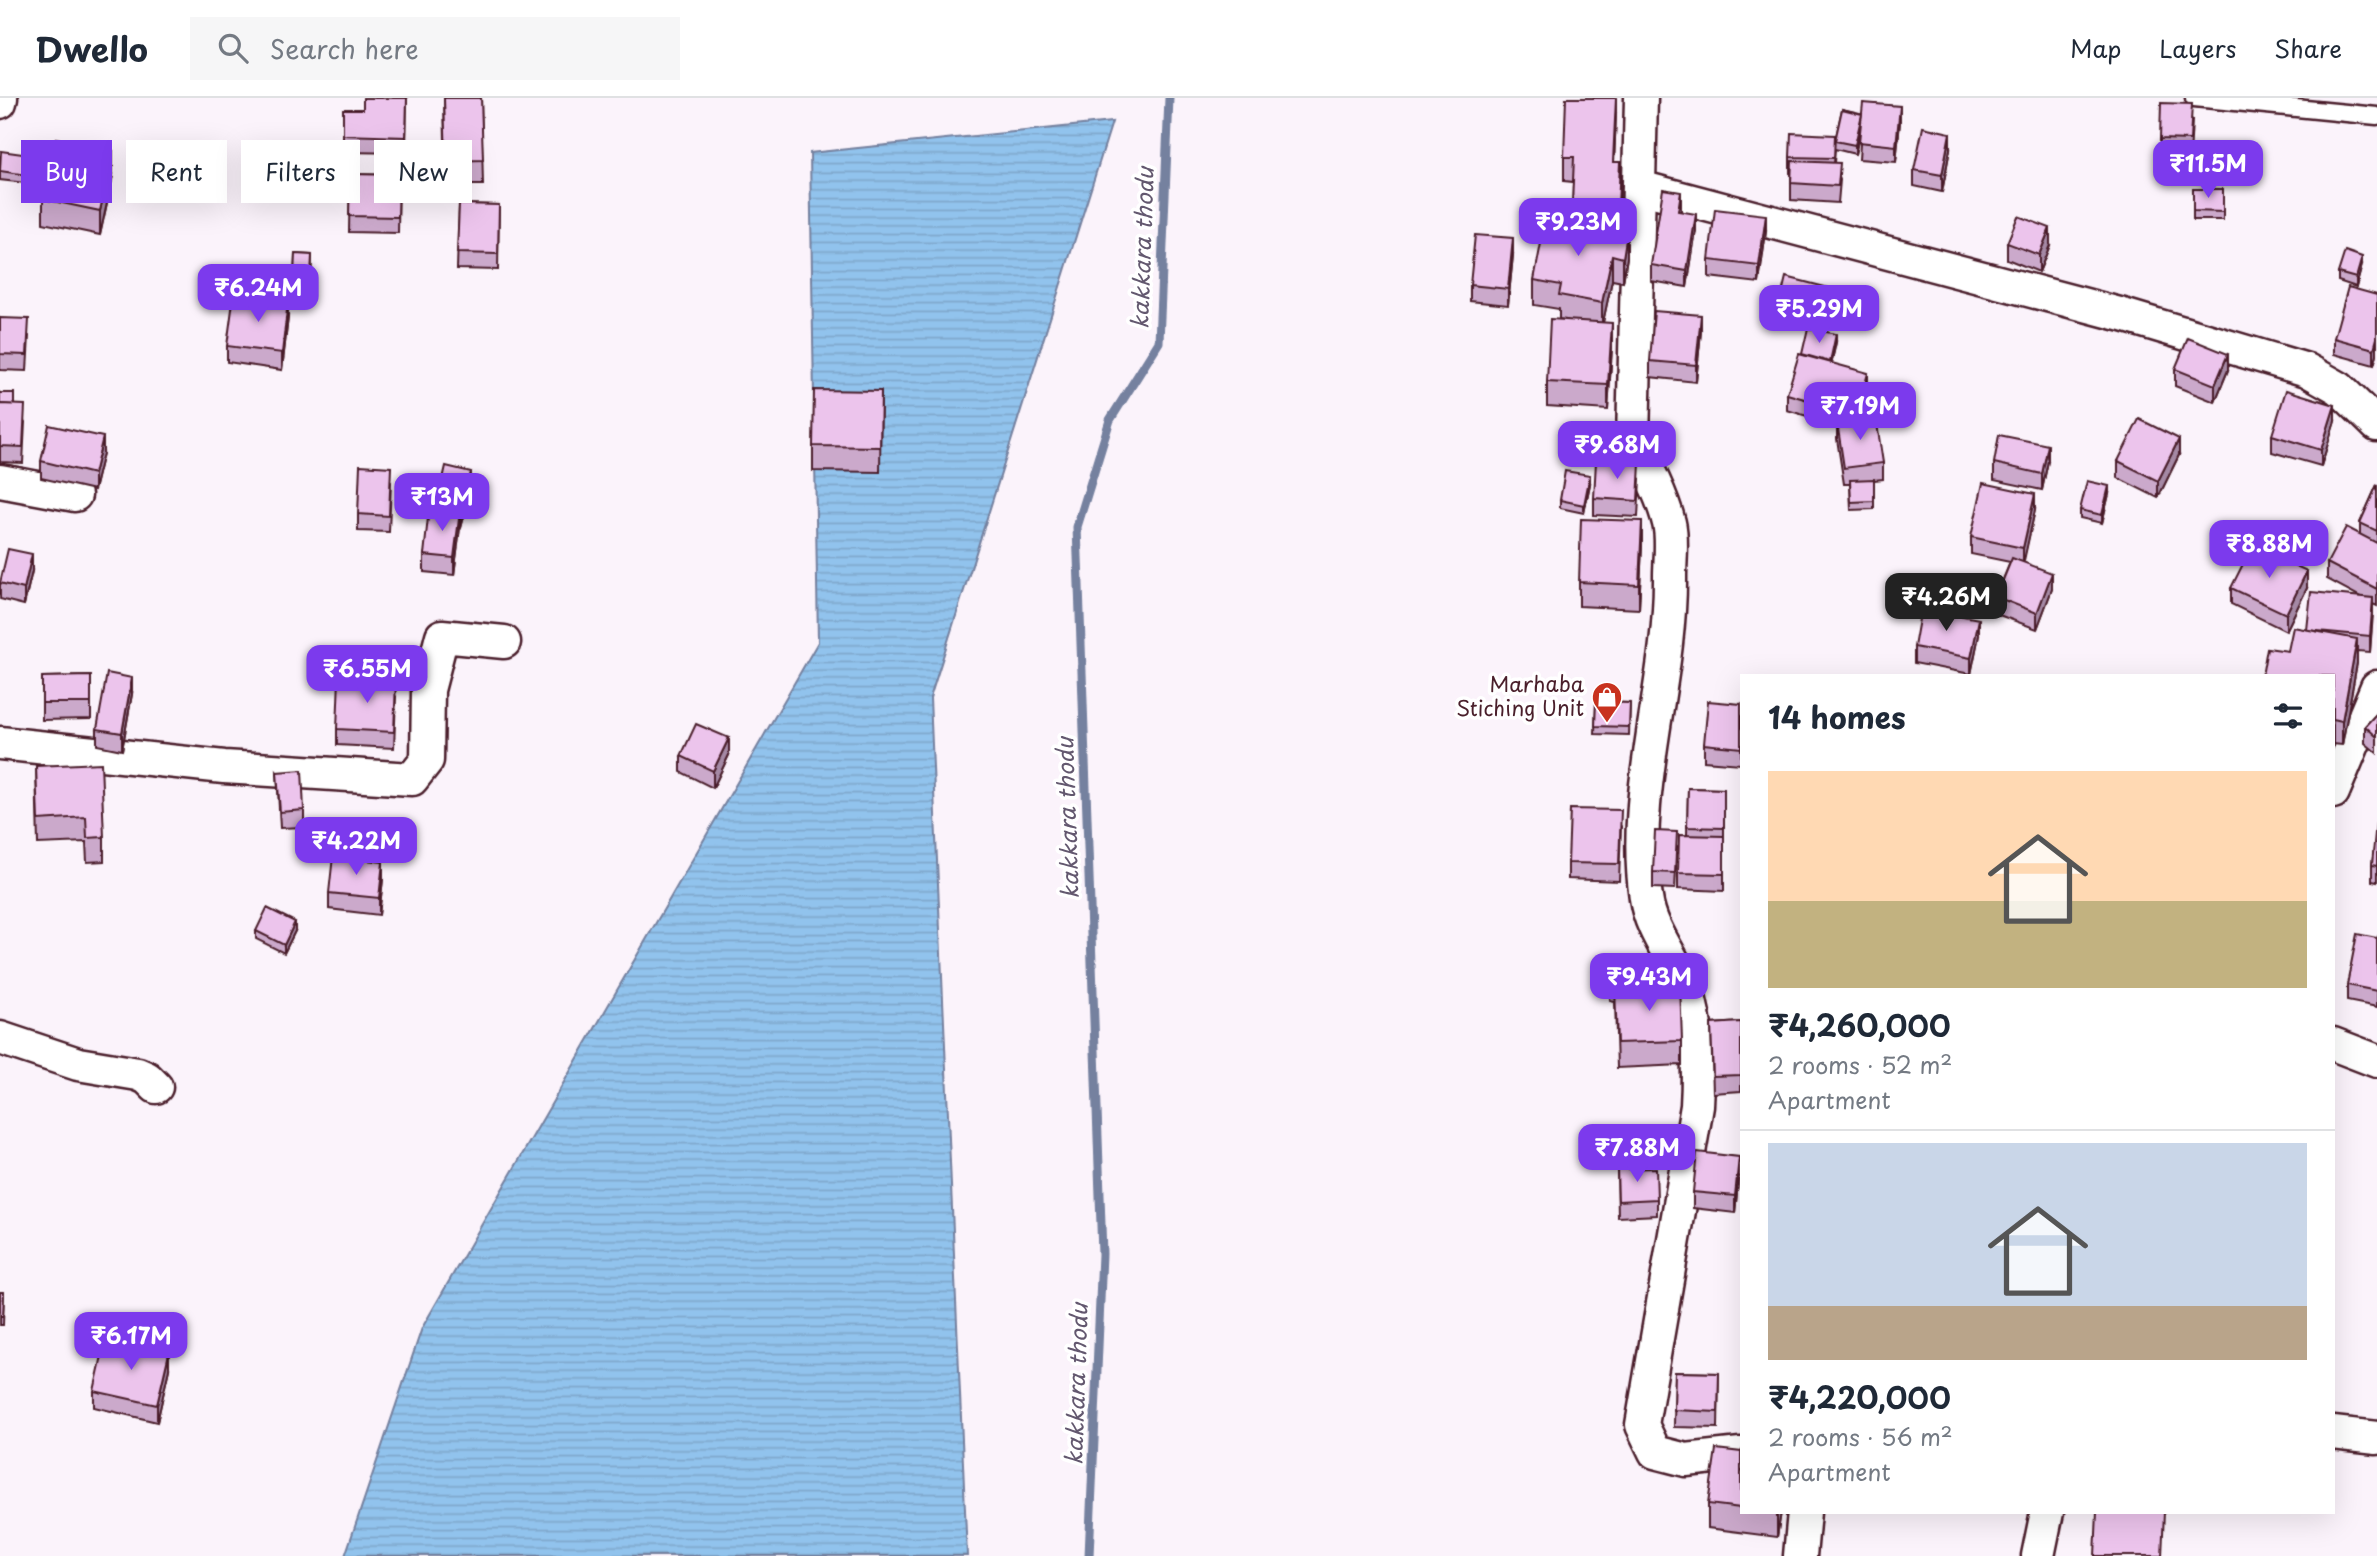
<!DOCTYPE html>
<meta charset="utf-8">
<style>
:root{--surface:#fff;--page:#f6f6f7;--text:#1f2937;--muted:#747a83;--line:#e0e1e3;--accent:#7c3aed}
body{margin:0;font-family:"Playpen Sans",sans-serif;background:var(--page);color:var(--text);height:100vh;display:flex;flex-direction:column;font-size:26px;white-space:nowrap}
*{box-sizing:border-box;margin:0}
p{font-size:23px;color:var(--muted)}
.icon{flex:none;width:38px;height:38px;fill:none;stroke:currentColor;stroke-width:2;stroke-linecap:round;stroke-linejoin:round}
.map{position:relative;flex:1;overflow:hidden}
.panel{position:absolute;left:1740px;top:576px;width:595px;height:840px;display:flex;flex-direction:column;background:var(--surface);border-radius:0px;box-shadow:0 7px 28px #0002}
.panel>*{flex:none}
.top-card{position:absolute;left:21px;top:42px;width:665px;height:63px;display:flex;gap:14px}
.price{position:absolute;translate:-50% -60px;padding:0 16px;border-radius:14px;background:var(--accent);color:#fff;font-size:23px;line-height:46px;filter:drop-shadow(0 2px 4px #0008)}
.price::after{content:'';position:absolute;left:50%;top:42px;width:21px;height:16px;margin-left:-10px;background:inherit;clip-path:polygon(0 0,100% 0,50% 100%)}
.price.on{background:#222;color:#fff}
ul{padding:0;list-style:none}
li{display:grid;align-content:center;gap:14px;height:371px;padding:0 28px}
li+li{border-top:2px solid var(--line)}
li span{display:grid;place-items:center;height:217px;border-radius:0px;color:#555}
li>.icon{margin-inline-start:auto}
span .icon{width:126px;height:126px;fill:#fffc;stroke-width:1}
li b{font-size:30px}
h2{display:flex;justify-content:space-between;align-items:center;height:84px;padding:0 28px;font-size:30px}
.tag{padding:0 24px;border-radius:0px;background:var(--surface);box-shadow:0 7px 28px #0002;font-size:24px;line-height:63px}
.tag.on{background:var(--accent);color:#fff}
header{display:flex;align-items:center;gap:42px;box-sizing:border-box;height:98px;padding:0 35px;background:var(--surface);border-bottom:2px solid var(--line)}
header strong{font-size:33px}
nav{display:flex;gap:38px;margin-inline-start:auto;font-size:24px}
.search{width:490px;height:63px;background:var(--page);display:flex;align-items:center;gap:18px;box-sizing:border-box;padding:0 24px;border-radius:0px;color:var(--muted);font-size:26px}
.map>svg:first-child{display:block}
</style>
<header>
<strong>Dwello</strong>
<div class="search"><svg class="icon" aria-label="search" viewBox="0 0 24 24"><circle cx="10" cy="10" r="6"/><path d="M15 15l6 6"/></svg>Search here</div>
<nav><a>Map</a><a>Layers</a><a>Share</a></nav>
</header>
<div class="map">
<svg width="2377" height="1458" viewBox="0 0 2377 1458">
<defs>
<pattern id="water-rules" width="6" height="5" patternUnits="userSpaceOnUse" patternTransform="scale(1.75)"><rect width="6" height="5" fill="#91c3ed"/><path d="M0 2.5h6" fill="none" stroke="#7fa7cb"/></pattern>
</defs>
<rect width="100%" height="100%" fill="#fbf3fb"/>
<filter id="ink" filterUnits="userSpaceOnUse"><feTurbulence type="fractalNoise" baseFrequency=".0143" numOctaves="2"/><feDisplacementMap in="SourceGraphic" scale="14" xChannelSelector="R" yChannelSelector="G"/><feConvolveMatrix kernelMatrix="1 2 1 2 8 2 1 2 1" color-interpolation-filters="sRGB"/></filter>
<g filter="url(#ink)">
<!-- water -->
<path fill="url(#water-rules)" stroke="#75819f" stroke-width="2" d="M1112 24 930 600 967 1458H345L422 1230 818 544 810 55Z"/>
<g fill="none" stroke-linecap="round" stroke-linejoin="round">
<!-- stream -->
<path stroke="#75819f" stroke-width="9" d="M1089 1458 1102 1156 1077 429 1110 322 1159 244 1169 0"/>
<!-- service casing -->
<g stroke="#4a1f2b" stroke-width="21">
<path id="service" d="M2194 0 2377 18"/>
</g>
<!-- minor casing -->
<g stroke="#4a1f2b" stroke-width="37">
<g id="minor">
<path d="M1641 0 1633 343C1647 369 1662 397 1669 425 1673 441 1670 462 1670 478 1671 586 1630 692 1646 800 1651 837 1681 867 1690 903 1699 937 1699 973 1697 1008L1642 1327 1655 1354 1686 1362 1741 1356"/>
<path d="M0 4 1 0"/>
<path d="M1639 89 2123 217 2307 272 2339 290 2377 327"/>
<path d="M0 383 75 397"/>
<path d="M0 645 224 669 412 681 427 662 428 592 442 538 504 544"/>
<path d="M2333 694 2377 589"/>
<path d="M0 940 78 966 138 976 147 980 156 989"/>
<path d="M2333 946 2377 963"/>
<path d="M2333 1335 2377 1340"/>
<path d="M1800 1458 1804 1414"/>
<path d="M2038 1458 2047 1414"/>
</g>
</g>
<!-- service -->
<use href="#service" stroke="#fff" stroke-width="16"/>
<!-- minor -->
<use href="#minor" stroke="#fff" stroke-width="32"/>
</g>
<!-- wall -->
<g fill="#cba9cb" stroke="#4a1f2b" stroke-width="2">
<path d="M407 0 406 55 343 54V11H363Z"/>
<path d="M444 0H481L483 87H446Z"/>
<path d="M1842 11 1900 24 1896 64 1859 61 1861 31 1855 56 1835 51 1834 65 1840 82 1838 105 1791 102V75H1790V59L1835 43Z"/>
<path d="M1616 16 1614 64 1620 88 1618 133 1627 159 1623 184 1612 182 1603 224 1612 249 1608 312 1547 308V284L1567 222 1559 221V211L1534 207V182L1572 124 1573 84 1564 83V59Z"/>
<path d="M2192 23 2190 58 2160 57V41Z"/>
<path d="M1950 51 1942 94 1914 88V72Z"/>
<path d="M0 58 37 66 34 86 0 82Z"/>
<path d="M350 76 399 77 398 135 349 134Z"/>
<path d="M113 77 100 137 43 125V101Z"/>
<rect x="2193" y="91" width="30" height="31"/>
<path d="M459 106 499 107 498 172 457 171Z"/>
<path d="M1681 111V113L1696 132 1687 189 1651 183V167Z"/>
<path d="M1766 133 1759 185 1709 179V162Z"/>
<path d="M2007 145 2050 147 2039 174 2007 161Z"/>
<path d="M295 156 312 157 311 187 294 186Z"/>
<path d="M1513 157 1508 207 1470 203V187Z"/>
<path d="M2362 167 2356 189 2338 183V175Z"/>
<path d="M2377 197V256L2374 267 2334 256V240Z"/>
<path d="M1780 204 1829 206 1823 231 1780 220Z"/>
<path d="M288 219 282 272 227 264V248Z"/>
<path d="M0 220 29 238 27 273 0 272Z"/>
<path d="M1701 233 1696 284 1650 279V263Z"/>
<path d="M1836 244 1831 265 1868 292 1860 321 1883 365V381L1874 382V411L1851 412 1850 386H1844L1837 341V327L1787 312V296L1802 256Z"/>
<path d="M2175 271 2228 272 2215 304 2175 288Z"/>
<path d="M881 293 880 374 813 373V348Z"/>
<path d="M0 295 14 307 25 324 23 365 0 364Z"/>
<path d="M2335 323 2321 368 2272 354V337Z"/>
<path d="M103 355 94 392 41 380V363Z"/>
<path d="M2179 357 2158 400 2118 380V363Z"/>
<path d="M2048 363 2042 392 1994 382V365Z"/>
<path d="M1640 381 1638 419 1594 417V400Z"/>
<path d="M391 385 389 434 358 433V416Z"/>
<path d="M1590 386 1584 415 1560 410V402Z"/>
<path d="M2377 387V508L2373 506 2370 554 2357 553V565L2342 647 2333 646V578L2288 553 2307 532 2359 498 2327 481V465L2360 436V425Z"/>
<path d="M471 391 461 430 460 429 454 477 424 474V457L437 411V407Z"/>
<path d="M2109 396 2102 425 2080 420V412Z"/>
<path d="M2035 412 2023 464 2052 491 2037 531 1996 516V499L2010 464 1971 456V439Z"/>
<path d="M1642 447 1639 511 1579 508V484Z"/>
<path d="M32 473 24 507 0 501V484Z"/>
<path d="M2231 490H2307L2286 533 2231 506Z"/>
<path d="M1979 537 1971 576 1914 565V549Z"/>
<path d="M91 578V621L42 622V579Z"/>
<path d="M132 596 122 652 97 647V631Z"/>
<path d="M396 599 394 650 337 647V631Z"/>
<path d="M1596 604 1630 605 1629 637 1595 636Z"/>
<path d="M1741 606V666L1704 663V646Z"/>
<path d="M2377 615V655L2365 645V628Z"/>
<path d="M729 657 713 690 681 674V658Z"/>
<path d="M36 668 104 739V763L87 764 86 744 38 746Z"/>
<path d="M277 674 304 712V729L280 730Z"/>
<path d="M1688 690 1724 691V793L1678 791V775L1687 737Z"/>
<path d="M2377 725V784L2372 783V767Z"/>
<path d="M1621 729 1619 783 1568 781V765Z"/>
<path d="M1677 750 1675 791 1653 790V774Z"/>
<path d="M383 781 379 817 329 811V795Z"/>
<path d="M256 833H295L284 855 256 841Z"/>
<path d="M2377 840V909L2347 903V887Z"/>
<path d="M1632 874 1630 888 1682 943V967L1617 970 1615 904 1610 903V895Z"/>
<path d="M1741 924V993L1713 995 1711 926Z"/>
<path d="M1617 1071 1657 1101V1117L1618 1119Z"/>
<path d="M1739 1075 1735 1115 1693 1110V1094Z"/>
<path d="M0 1194H4L3 1227H0Z"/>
<path d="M169 1271 157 1324 94 1309V1293Z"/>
<path d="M1675 1274 1719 1275 1718 1330 1674 1329Z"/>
<path d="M1741 1354V1414H1781L1777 1439 1708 1430V1406Z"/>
</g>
<!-- shaded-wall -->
<g fill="#a589a5" stroke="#4a1f2b" stroke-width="2">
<path d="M1616 0V16L1613 88V64Z"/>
<path d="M1900 8V24L1896 64V48Z"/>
<path d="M1862 16V24L1855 56V47Z"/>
<path d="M1950 35V51L1942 94V77Z"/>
<path d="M113 53V77L100 137V113Z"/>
<path d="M1620 64V88L1618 133V109Z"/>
<path d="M1681 94V111L1678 129V113Z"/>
<path d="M1696 116V132L1687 189V173Z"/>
<path d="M1766 117V133L1759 185V168Z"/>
<path d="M2050 130V147L2039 174V157Z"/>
<path d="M1627 135V159L1623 184V160Z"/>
<path d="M1513 140V157L1508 207V191Z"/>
<path d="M1612 157V182L1602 229V205Z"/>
<path d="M2362 159V167L2356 189V180Z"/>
<path d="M1829 190V206L1823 231V214Z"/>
<path d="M288 203V219L282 272V255Z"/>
<path d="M1701 217V233L1696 284V267Z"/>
<path d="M1612 225V249L1608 312V287Z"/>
<path d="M1836 236V244L1830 273V265Z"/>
<path d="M2377 240V256L2374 267V251Z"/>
<path d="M2228 256V272L2215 304V287Z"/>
<path d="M1868 275V292L1857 332V316Z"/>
<path d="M2335 307V323L2321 368V352Z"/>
<path d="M103 339V355L94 392V376Z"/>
<path d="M2179 341V357L2158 400V383Z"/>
<path d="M2048 347V363L2042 392V376Z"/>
<path d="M471 374V391L461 430V413Z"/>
<path d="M1590 377V386L1584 415V407Z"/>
<path d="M2109 388V396L2102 425V417Z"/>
<path d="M2035 396V412L2023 467V450Z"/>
<path d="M460 413V430L454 477V460Z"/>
<path d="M1642 423V447L1639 511V487Z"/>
<path d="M32 456V473L24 507V491Z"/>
<path d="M2307 473V490L2286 533V516Z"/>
<path d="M2052 475V491L2037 531V515Z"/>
<path d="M2373 500V516L2370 554V538Z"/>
<path d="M1979 521V537L1971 576V560Z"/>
<path d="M2357 541V565L2342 647V623Z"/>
<path d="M132 580V596L122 652V635Z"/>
<path d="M729 640V657L713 690V673Z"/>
<path d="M383 764V781L379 817V800Z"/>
<path d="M295 824V833L284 855V847Z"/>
<path d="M1739 1059V1075L1735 1115V1098Z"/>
<path d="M169 1255V1271L157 1324V1307Z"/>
<path d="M1777 1414H1781L1777 1439Z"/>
</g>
<!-- building -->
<g fill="#ecc4ec" stroke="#4a1f2b" stroke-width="2">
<path d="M363 0H407L406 39 343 37V11H363Z"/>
<path d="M444 0H481L483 62 446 63Z"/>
<path d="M1566 0H1616L1613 64H1620L1618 109 1572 107 1574 59H1564Z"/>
<path d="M1863 5 1900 8 1896 48 1859 44Z"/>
<path d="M2161 5 2192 6 2190 42 2160 41Z"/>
<path d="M1842 11 1862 16 1855 47 1835 43Z"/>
<path d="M1923 29 1950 35 1942 77 1914 72Z"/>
<path d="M1791 35 1835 37 1834 60 1790 59Z"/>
<path d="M56 40 113 53 100 113 43 101Z"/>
<path d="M1 53 37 58 34 78 0 73Z"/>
<path d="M1792 63 1840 65 1838 88 1791 85Z"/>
<path d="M350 76 399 77 398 119 349 118Z"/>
<path d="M1663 91 1681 94 1678 113 1696 116 1687 173 1651 167Z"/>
<path d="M2193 91H2223V114L2193 113Z"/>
<path d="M459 106 499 107 498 156 457 155Z"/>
<path d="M1715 111 1766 117 1759 168 1709 162Z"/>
<path d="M2018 118 2050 130 2039 157 2007 145Z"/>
<path d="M1546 119 1627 135 1623 160 1612 157 1602 205 1559 197 1561 187 1534 182Z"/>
<path d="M1475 137 1513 140 1508 191 1470 187Z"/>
<path d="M2345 153 2362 159 2356 180 2338 175Z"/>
<path d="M295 156 312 157 311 178H294Z"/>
<path d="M1786 179 1829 190 1823 214 1780 204Z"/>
<path d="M2348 189 2377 197V240L2374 251 2334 240Z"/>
<path d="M234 196 288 203 282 255 227 248Z"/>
<path d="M1654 213 1701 217 1696 267 1650 263Z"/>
<path d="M0 220 29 221 27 257 0 256Z"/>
<path d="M1550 221 1612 225 1608 287 1547 284Z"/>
<path d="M1808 230 1836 236 1830 264 1802 256Z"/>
<path d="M2188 240 2228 256 2215 287 2175 271Z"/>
<path d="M1799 256 1868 275 1857 316 1787 296Z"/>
<path d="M814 292 881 293 880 349 813 348Z"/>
<path d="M2286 292 2335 307 2321 352 2272 337Z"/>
<path d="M0 295H14V307L0 306Z"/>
<path d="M0 306 25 307 23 349 0 348Z"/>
<path d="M1876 319 1883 365 1844 370 1837 324Z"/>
<path d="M2139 321 2179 341 2158 383 2118 363Z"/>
<path d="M49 327 103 339 94 376 41 363Z"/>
<path d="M1999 337 2048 347 2042 376 1994 365Z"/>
<path d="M1596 363 1640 365 1638 403 1594 400Z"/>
<path d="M360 367 391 369 389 418 358 416Z"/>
<path d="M446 368 471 374 461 413 437 407Z"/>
<path d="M1565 373 1590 377 1584 407 1560 402Z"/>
<path d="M1874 381V403L1851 404 1850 382Z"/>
<path d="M2087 383 2109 388 2102 417 2080 412Z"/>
<path d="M1983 385 2035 396 2023 450 1971 439Z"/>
<path d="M2377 387V433L2360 425Z"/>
<path d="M429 410 460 413 454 460 424 457Z"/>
<path d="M1581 421 1642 423 1639 487 1579 484Z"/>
<path d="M2346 429 2377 445V491L2327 465Z"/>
<path d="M2252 448 2307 473 2286 516 2231 490Z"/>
<path d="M8 451 32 456 24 491 0 485Z"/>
<path d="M2012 460 2052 475 2037 515 1996 499Z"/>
<path d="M2311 494 2373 500 2370 538 2307 532Z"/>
<path d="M1921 510 1979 521 1971 560 1914 549Z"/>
<path d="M2293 529 2357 541 2342 623 2333 621V578H2262L2267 550 2288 553Z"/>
<path d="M107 575 132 580 122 635 97 631Z"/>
<path d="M91 578V605H42V579Z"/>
<path d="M339 580 396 582 394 634 337 631Z"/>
<path d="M1708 603 1741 606V650L1704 646Z"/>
<path d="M1596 604 1630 605 1629 629 1595 628Z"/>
<path d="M2377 615V639L2365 628Z"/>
<path d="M696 626 729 640 713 673 681 658Z"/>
<path d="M101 665 104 739 87 740 86 719 38 722 36 668Z"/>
<path d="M302 672 304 712 280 714 277 674Z"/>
<path d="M1688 690 1724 691V730L1687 729Z"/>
<path d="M1570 711 1621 712 1619 766 1568 765Z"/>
<path d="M2376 724 2377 725V768L2372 767Z"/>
<path d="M1655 733 1677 734 1675 775 1653 774Z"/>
<path d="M1679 737 1724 738V776L1678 775Z"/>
<path d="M333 758 383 764 379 800 329 795Z"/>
<path d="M267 810 295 824 284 847 256 833Z"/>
<path d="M2357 836 2377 840V893L2347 887Z"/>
<path d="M1615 863 1632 865 1629 888H1615V895H1610Z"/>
<path d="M1680 885 1682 943 1617 945 1615 888Z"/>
<path d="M1741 924V977L1713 978 1711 926Z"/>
<path d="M1697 1054 1739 1059 1735 1098 1693 1094Z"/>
<path d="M1656 1070 1657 1101 1618 1103 1617 1071Z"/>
<path d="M0 1194H4L3 1218H0Z"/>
<path d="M106 1240 169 1255 157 1307 94 1293Z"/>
<path d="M1675 1274 1719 1275 1718 1314 1674 1312Z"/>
<path d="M1716 1351 1741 1354V1410L1708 1406Z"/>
<path d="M2097 1414H2164L2162 1458H2095Z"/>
</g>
</g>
<!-- icons -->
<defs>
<g id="shop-pin" transform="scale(1.575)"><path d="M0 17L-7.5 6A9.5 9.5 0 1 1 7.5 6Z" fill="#c8321e" stroke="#fff"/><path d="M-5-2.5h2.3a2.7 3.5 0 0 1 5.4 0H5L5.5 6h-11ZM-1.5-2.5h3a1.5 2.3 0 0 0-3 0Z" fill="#fff"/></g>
</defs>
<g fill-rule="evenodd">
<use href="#shop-pin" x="1607" y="599"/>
</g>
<g text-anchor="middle" stroke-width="7" stroke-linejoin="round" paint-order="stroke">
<!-- poi labels -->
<g font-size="21" fill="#4a1f2b" stroke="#fff" text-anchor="end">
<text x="1584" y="594">Marhaba<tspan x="1584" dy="24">Stiching Unit</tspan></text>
</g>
<!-- water labels -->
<g font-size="23" font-style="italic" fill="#63586f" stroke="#fff">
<text transform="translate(1143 150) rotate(-88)" y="8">kakkara thodu</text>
<text transform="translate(1068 720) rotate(-92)" y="8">kakkara thodu</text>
<text transform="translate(1077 1286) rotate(-88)" y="8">kakkara thodu</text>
</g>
</g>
</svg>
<b class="price" style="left:2208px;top:102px">₹11.5M</b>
<b class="price" style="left:1578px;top:160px">₹9.23M</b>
<b class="price" style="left:258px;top:226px">₹6.24M</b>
<b class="price" style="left:1819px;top:247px">₹5.29M</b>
<b class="price" style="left:1860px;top:344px">₹7.19M</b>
<b class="price" style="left:1617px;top:383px">₹9.68M</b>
<b class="price" style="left:442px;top:435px">₹13M</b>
<b class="price" style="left:2269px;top:482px">₹8.88M</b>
<b class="price on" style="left:1946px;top:535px">₹4.26M</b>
<b class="price" style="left:367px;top:607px">₹6.55M</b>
<b class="price" style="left:356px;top:779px">₹4.22M</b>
<b class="price" style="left:1649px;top:915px">₹9.43M</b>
<b class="price" style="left:1637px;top:1086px">₹7.88M</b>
<b class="price" style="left:131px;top:1274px">₹6.17M</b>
<div class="top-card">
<a class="tag on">Buy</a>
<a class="tag">Rent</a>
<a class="tag">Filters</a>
<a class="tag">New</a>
</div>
<section class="panel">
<h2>14 homes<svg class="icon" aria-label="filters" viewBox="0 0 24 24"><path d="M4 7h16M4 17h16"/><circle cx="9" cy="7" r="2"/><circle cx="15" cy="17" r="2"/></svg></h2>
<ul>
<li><span style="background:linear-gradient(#ffd9b3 60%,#c2b280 0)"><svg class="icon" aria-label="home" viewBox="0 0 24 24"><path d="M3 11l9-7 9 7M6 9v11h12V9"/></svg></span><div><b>₹4,260,000</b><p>2 rooms · 52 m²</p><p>Apartment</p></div></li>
<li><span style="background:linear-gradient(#c9d6e8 75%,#b9a48a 0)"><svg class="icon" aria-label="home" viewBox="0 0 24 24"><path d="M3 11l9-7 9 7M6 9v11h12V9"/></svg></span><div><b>₹4,220,000</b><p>2 rooms · 56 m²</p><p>Apartment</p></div></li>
</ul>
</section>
</div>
